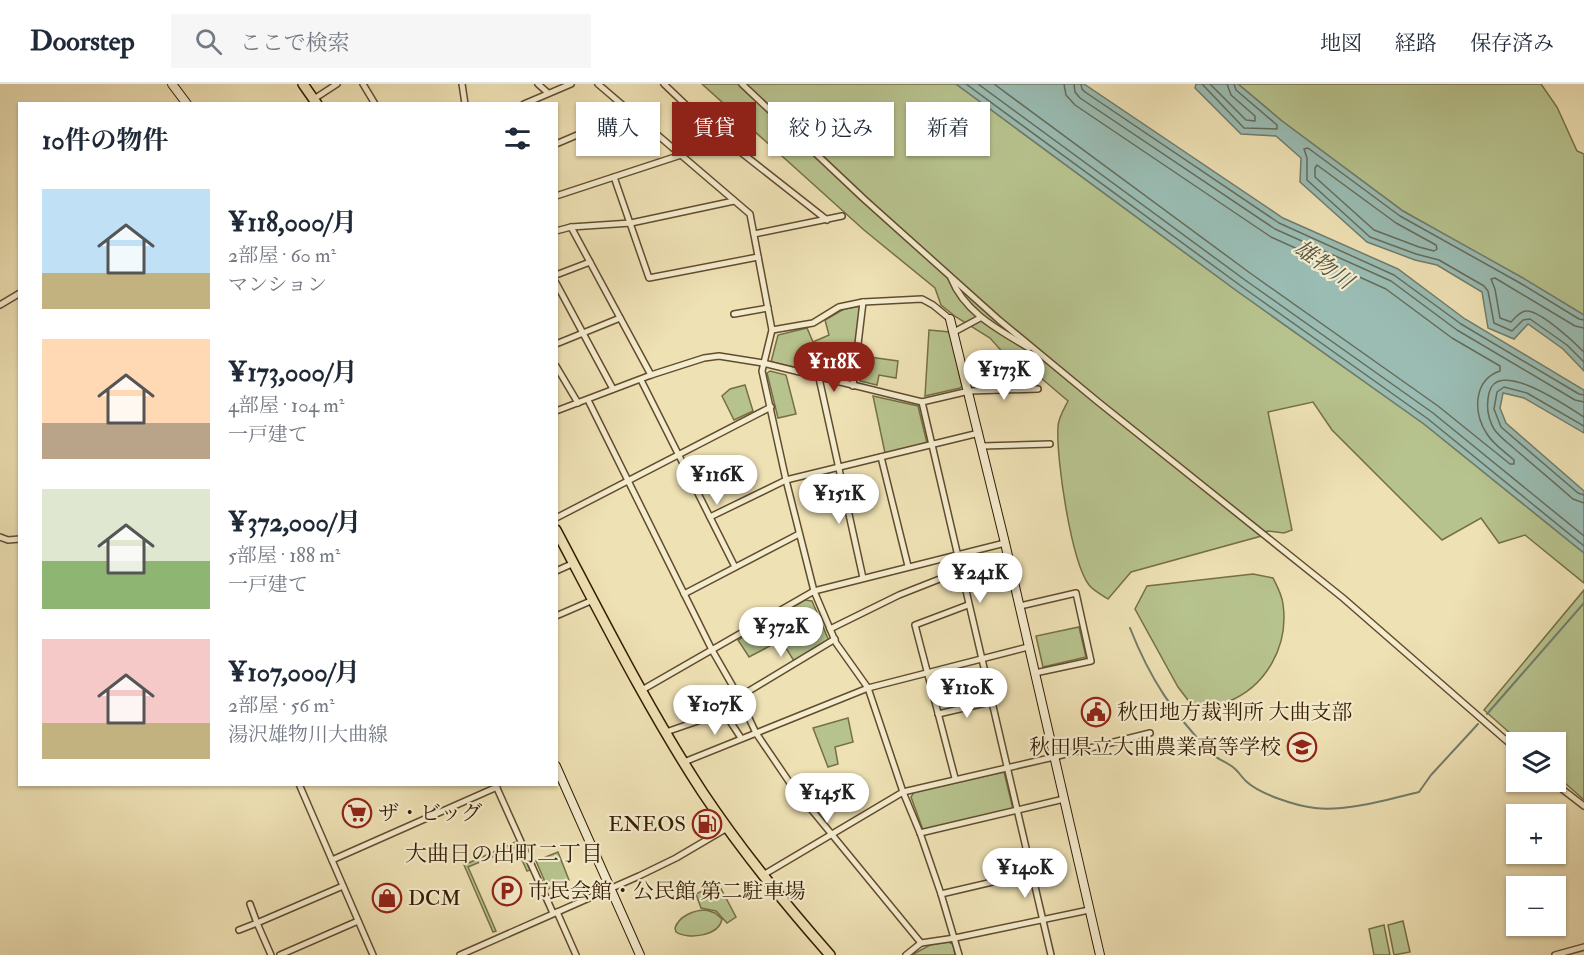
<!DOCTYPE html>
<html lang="ja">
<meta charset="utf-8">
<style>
:root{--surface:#fff;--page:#f6f6f7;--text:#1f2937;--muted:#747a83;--line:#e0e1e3;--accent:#8f2418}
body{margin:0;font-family:"IM FELL Double Pica","Noto Serif JP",serif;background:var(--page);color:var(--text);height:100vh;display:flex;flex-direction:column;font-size:22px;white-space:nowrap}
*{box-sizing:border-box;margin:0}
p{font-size:20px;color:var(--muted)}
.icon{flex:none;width:33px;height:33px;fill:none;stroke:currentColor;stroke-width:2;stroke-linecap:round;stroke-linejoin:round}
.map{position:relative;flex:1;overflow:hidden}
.details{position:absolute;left:18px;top:18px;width:540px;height:684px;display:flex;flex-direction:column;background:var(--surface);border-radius:0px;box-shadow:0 2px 4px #0004}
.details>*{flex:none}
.hud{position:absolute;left:576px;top:18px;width:570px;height:54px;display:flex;gap:12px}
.fabs{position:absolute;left:1506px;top:648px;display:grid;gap:12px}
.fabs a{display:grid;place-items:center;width:60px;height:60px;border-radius:0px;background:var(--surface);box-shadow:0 2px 4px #0004;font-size:30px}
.price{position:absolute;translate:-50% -51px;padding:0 14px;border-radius:21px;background:#fff;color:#222;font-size:20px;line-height:39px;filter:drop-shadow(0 2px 3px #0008)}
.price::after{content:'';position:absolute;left:50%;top:36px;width:18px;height:14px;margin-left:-9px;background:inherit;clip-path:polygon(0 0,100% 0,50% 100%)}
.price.active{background:var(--accent);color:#fff}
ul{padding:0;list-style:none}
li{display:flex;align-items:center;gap:18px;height:150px;padding:0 24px}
li span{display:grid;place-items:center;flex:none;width:168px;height:120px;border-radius:0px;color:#555}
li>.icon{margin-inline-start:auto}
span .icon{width:72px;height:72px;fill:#fffc;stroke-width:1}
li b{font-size:26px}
h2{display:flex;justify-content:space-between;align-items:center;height:72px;padding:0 24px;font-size:26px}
.pill{padding:0 21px;border-radius:0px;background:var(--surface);box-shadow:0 2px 4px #0004;font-size:21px;line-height:54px}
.pill.active{background:var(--accent);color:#fff}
header{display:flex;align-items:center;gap:36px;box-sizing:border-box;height:84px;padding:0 30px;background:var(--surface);border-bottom:2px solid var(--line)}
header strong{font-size:28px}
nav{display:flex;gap:33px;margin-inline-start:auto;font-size:21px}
.search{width:420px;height:54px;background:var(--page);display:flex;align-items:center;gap:15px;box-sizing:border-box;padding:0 21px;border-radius:0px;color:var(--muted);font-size:22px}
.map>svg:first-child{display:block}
</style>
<header>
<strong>Doorstep</strong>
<div class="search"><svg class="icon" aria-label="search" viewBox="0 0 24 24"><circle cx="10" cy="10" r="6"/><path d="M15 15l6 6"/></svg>ここで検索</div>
<nav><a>地図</a><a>経路</a><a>保存済み</a></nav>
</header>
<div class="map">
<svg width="1584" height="871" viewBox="0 0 1584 871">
<rect width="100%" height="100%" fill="#eee1b4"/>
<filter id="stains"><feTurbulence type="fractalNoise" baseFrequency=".00333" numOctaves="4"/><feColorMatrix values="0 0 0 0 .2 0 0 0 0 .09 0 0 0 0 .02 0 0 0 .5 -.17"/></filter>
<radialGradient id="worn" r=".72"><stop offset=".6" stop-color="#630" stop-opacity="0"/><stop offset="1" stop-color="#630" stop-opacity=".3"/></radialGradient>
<!-- green -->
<g fill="#b7c38e" stroke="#766f47" stroke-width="1.5">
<path d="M702 0H956L1237 207 1424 340 1584 469V499L1525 451 1499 459 1481 434 1442 456 1332 346 1313 318 1268 328 1292 446 1284 449 1267 447 1265 451 1131 488 1108 515C1102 511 1094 507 1089 501 1071 477 1056 374 1058 343 1058 334 1064 325 1068 317L1041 294 1006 272 990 254 956 233 941 221 935 204 864 146Z"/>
<path d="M1238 0H1541L1557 23 1577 67 1584 70V233L1403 127 1282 37Z"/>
<path d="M629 34 632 36 655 58 636 65 624 36Z"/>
<path d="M861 222 850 295 771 278 778 251 807 244 813 258 829 251 825 236 844 225Z"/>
<path d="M929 246 950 248 962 302 960 304 925 312Z"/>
<path d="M862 272 898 277 896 294 879 291 877 301 860 297Z"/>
<path d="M770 287 786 291 796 330 778 334 767 289Z"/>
<path d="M745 301 753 327 734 336 722 312 730 305Z"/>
<path d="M873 312 918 322 927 359 885 369Z"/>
<path d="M1253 490 1273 494C1277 502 1282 511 1283 520 1289 562 1266 603 1227 618 1215 622 1203 624 1191 620L1178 603 1135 525 1147 502Z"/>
<path d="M1584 506V716L1556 691V658H1520L1484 626Z"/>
<path d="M805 516 812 517 829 557 794 577 781 556 749 573 738 556Z"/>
<path d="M1079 543 1086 573 1043 583 1036 552Z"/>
<path d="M848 634 853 658 835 663 838 680 828 683 813 644Z"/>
<path d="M1004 688 1013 725 923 746 911 713 914 708Z"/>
<path d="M518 757 530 786 527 787 516 763 468 783 496 847 493 848 464 781Z"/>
<path d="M558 768 569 796 548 805 536 777Z"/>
<path d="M718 799 736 833 727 839 716 827 701 824 696 810Z"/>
<path d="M706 826 715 829 722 835C719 852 688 856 676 848L675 844C679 832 694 826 706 826Z"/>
<path d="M1403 837 1410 868 1394 871 1388 841Z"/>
<path d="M1384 841 1390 871H1374L1369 845Z"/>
<path d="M948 858 953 860 955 871H912L930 861Z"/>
</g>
<!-- water -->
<g fill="#9abcb3" stroke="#717c6b" stroke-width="1.5">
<path d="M956 0H1084L1283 134 1398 185 1465 235 1584 306V349L1524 314 1503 309 1500 324 1506 339 1584 407V469L1424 340 1237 207Z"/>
<path d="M1196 0H1238L1282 37 1403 127 1523 194 1584 231V287L1563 265 1528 240 1514 255 1488 244 1482 208 1437 181 1415 176 1367 158 1300 98 1301 74 1276 52 1241 50 1195 4Z"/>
</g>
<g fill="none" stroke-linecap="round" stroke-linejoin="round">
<!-- shore -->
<g stroke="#676c5a" stroke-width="1.5">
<path d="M966 0 1241 202 1428 335 1584 462"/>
<path d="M978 0 1245 196 1433 329 1584 452"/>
<path d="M994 0 1250 189 1438 322 1510 380H1514V376C1505 368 1493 360 1487 350 1473 329 1473 296 1500 287V282L1452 254 1386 205 1271 153 1075 21 1066 11 1064 0"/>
<path d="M1074 0 1075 8 1080 14 1275 145 1391 197 1457 246 1575 316 1584 318"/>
<path d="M1081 0 1082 5 1085 8 1279 139 1394 191 1461 240 1579 310 1584 311"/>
<path d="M1202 0 1244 44 1277 45V41L1236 6 1234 0"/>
<path d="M1210 0 1246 36 1255 37V32L1231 11 1227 0"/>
<path d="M1317 81 1396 139 1436 161 1437 165 1434 167 1419 163 1374 146 1315 93V84Z"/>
<path d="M1584 236 1579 235 1520 199 1400 132 1308 64 1304 65 1307 74V96L1370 153 1416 170 1439 176 1484 202 1488 207 1494 239 1512 247 1523 236 1530 235 1567 261 1584 278"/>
<path d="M1584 244 1575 242 1495 194 1491 195 1495 205 1500 234 1511 238C1515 234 1519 228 1526 227 1540 226 1574 258 1584 268"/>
<path d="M1584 333C1568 323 1497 273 1489 309 1486 322 1487 333 1494 345 1499 353 1510 360 1517 367 1536 383 1555 399 1573 415L1584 419"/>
<path d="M1584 342 1527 309 1504 303 1497 308 1494 325 1501 343 1578 409 1584 411"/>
</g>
<!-- stream -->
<g stroke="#717c6b" stroke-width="2">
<path d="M1130 544C1150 595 1173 629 1211 669 1218 676 1227 678 1234 684 1239 688 1242 694 1247 698 1260 710 1296 722 1315 724 1345 728 1389 715 1419 708L1431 691 1478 640"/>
<path d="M1487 630 1584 519"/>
</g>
<!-- street casing -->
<g stroke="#624c2d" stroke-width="8">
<g id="street">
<path d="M363 0 375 20"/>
<path d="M462 0 465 20"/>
<path d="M538 0 548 9"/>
<path d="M598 0 750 130 772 246 762 287 786 396 814 507 836 559 868 604 903 708 920 749 941 810 959 871"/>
<path d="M664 0 710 44 827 136"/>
<path d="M742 0 864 115 999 236 1097 317 1343 514 1516 665"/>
<path d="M314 15 337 0"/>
<path d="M524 20 571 0"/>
<path d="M556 60 631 28"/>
<path d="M614 93 649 194 758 173"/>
<path d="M556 112 681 71 710 44"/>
<path d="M571 143 651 291"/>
<path d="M556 147 571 143 631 139 734 117"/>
<path d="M754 150 842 132"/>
<path d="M556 191 590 178"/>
<path d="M951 194C965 229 999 246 1029 264"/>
<path d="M556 199 613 305"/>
<path d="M0 221 20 209"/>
<path d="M734 230 768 224"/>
<path d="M772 246 813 239 839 223 863 218 922 215 933 221 950 235"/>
<path d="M954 248 980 234"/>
<path d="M556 260 620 234"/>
<path d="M556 282 578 319"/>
<path d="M819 294 863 494"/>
<path d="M641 296 735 483"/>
<path d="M853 302 863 218"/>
<path d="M588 316 712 566 739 613 756 649 792 702 921 859"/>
<path d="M922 318 1051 871"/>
<path d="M556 327 651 291 704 274 719 272 763 279 922 318 969 307 1038 305"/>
<path d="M982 362 1050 360"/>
<path d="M881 373 908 482"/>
<path d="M710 433 786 396 979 349"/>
<path d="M556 434 771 323"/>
<path d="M0 453 8 456 20 455"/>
<path d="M556 487 574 479"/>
<path d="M684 510 799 450"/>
<path d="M1020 522 1076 509 1091 577 1035 589"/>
<path d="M556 532 593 516"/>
<path d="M830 545 899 511 960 487"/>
<path d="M642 606 814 507 1005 459"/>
<path d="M739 613 835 555"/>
<path d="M938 630 990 618"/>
<path d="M666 648 724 628 741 654"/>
<path d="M684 678 868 604 1028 563"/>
<path d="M955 694 915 541 968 521"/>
<path d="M1553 698 1584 722"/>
<path d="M299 700 373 871"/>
<path d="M496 702 553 829"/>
<path d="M920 749 1064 715"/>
<path d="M332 776 497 703"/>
<path d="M763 791 903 708 1054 673 1150 649"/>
<path d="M941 810 1031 789"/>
<path d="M557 828 576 871"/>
<path d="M239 846 257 839 250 820"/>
<path d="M271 871 257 839 343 802"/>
<path d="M280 871 358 837"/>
<path d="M460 871 639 792 676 774 727 744"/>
<path d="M906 871 921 859 955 854 1089 826"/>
<path d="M1555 871 1584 863"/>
</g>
</g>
<!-- secondary casing -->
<g stroke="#341b00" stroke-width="10">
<g id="secondary">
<path d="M172 0 187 20"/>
<path d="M950 235 1005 459 1100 871"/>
<path d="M556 682 640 871"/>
</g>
</g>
<!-- primary casing -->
<g stroke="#341b00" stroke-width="12">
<g id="primary">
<path d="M303 0 317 20"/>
<path d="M556 446C603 535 648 625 703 709 741 766 785 820 830 871"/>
</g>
</g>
<!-- street -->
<use href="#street" stroke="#f4ecce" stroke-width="5"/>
<!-- secondary -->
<use href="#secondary" stroke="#f4ecce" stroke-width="8"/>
<!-- primary -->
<use href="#primary" stroke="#eee1b4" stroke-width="9"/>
</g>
<!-- icons -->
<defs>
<g id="civic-ring" transform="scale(1.5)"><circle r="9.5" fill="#f4ecce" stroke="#8f2418" stroke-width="1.5"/><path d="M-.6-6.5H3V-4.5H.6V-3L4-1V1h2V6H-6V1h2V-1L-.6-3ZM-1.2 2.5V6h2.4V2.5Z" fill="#8f2418"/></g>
<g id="school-ring" transform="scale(1.5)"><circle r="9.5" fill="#f4ecce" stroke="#8f2418" stroke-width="1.5"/><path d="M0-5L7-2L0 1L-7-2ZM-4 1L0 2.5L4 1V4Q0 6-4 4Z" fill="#8f2418"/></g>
<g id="supermarket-ring" transform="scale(1.5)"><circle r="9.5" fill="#f4ecce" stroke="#8f2418" stroke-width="1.5"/><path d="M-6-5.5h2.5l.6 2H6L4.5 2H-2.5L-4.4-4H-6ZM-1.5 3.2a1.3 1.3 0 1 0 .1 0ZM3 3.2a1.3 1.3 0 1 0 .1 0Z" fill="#8f2418"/></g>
<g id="fuel-ring" transform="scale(1.5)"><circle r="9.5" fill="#f4ecce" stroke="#8f2418" stroke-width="1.5"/><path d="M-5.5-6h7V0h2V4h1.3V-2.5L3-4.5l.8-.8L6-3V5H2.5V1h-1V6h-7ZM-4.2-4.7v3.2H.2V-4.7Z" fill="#8f2418"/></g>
<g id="parking-ring" transform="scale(1.5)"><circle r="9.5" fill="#f4ecce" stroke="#8f2418" stroke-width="1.5"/><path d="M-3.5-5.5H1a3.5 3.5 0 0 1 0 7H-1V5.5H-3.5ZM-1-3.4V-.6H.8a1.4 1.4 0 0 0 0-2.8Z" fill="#8f2418"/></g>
<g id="shop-ring" transform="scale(1.5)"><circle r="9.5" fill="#f4ecce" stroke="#8f2418" stroke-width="1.5"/><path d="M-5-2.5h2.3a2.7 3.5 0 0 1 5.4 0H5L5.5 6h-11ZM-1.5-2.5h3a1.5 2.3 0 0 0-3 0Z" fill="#8f2418"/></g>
</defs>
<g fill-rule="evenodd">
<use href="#civic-ring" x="1096" y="628"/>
<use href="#school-ring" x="1302" y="663"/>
<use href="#supermarket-ring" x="357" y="729"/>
<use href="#fuel-ring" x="707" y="740"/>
<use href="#parking-ring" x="507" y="807"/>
<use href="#shop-ring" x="387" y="814"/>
</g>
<g text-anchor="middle" stroke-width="4.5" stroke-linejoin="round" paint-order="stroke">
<!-- poi labels -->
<g font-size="21" fill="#341b00" stroke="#f4ecce" text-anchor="start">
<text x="1117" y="635">秋田地方裁判所 大曲支部</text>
<text x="1281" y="670" text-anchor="end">秋田県立大曲農業高等学校</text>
<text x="378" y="736">ザ・ビッグ</text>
<text x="686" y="747" text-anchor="end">ENEOS</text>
<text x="528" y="814">市民会館・公民館 第二駐車場</text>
<text x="408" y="821">DCM</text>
</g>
<!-- water labels -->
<g font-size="22" font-style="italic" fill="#58533f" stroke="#f4ecce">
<text transform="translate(1324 180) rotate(36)" y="8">雄物川</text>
</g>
<!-- neighbourhood labels -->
<g font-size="22" fill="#341b00" stroke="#f4ecce">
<text x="504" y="777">大曲日の出町二丁目</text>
</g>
</g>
<rect width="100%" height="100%" filter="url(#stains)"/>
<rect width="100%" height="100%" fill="url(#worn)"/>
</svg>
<div class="fabs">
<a><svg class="icon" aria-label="layers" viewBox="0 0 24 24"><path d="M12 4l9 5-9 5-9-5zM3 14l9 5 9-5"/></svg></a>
<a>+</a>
<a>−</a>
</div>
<b class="price active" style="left:834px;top:309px">¥118K</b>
<b class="price" style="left:1004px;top:317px">¥173K</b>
<b class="price" style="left:717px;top:422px">¥116K</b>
<b class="price" style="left:839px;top:441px">¥151K</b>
<b class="price" style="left:980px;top:520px">¥241K</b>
<b class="price" style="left:781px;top:574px">¥372K</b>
<b class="price" style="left:967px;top:635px">¥110K</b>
<b class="price" style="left:715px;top:652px">¥107K</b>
<b class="price" style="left:827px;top:740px">¥145K</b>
<b class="price" style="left:1025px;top:815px">¥140K</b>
<div class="hud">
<a class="pill">購入</a>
<a class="pill active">賃貸</a>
<a class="pill">絞り込み</a>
<a class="pill">新着</a>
</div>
<section class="details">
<h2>10件の物件<svg class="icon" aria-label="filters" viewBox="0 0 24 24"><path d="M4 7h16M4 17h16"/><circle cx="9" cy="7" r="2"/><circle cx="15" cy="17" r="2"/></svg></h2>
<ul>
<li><span style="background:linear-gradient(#bfe0f5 70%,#c2b280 0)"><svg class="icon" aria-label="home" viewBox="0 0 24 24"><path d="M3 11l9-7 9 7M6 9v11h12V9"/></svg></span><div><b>¥118,000/月</b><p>2部屋 · 60 m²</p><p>マンション</p></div></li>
<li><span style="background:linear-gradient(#ffd9b3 70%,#b9a48a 0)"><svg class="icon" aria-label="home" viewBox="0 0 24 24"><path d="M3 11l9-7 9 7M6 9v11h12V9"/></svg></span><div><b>¥173,000/月</b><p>4部屋 · 104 m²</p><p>一戸建て</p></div></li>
<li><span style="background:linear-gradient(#dfe7d0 60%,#8fb573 0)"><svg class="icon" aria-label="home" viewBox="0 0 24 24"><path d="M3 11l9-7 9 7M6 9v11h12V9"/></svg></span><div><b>¥372,000/月</b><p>5部屋 · 188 m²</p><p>一戸建て</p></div></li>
<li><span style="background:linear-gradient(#f6c9c9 70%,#c2b280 0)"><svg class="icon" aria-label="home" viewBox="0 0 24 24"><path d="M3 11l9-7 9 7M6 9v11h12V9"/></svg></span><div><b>¥107,000/月</b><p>2部屋 · 56 m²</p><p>湯沢雄物川大曲線</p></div></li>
</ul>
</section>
</div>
